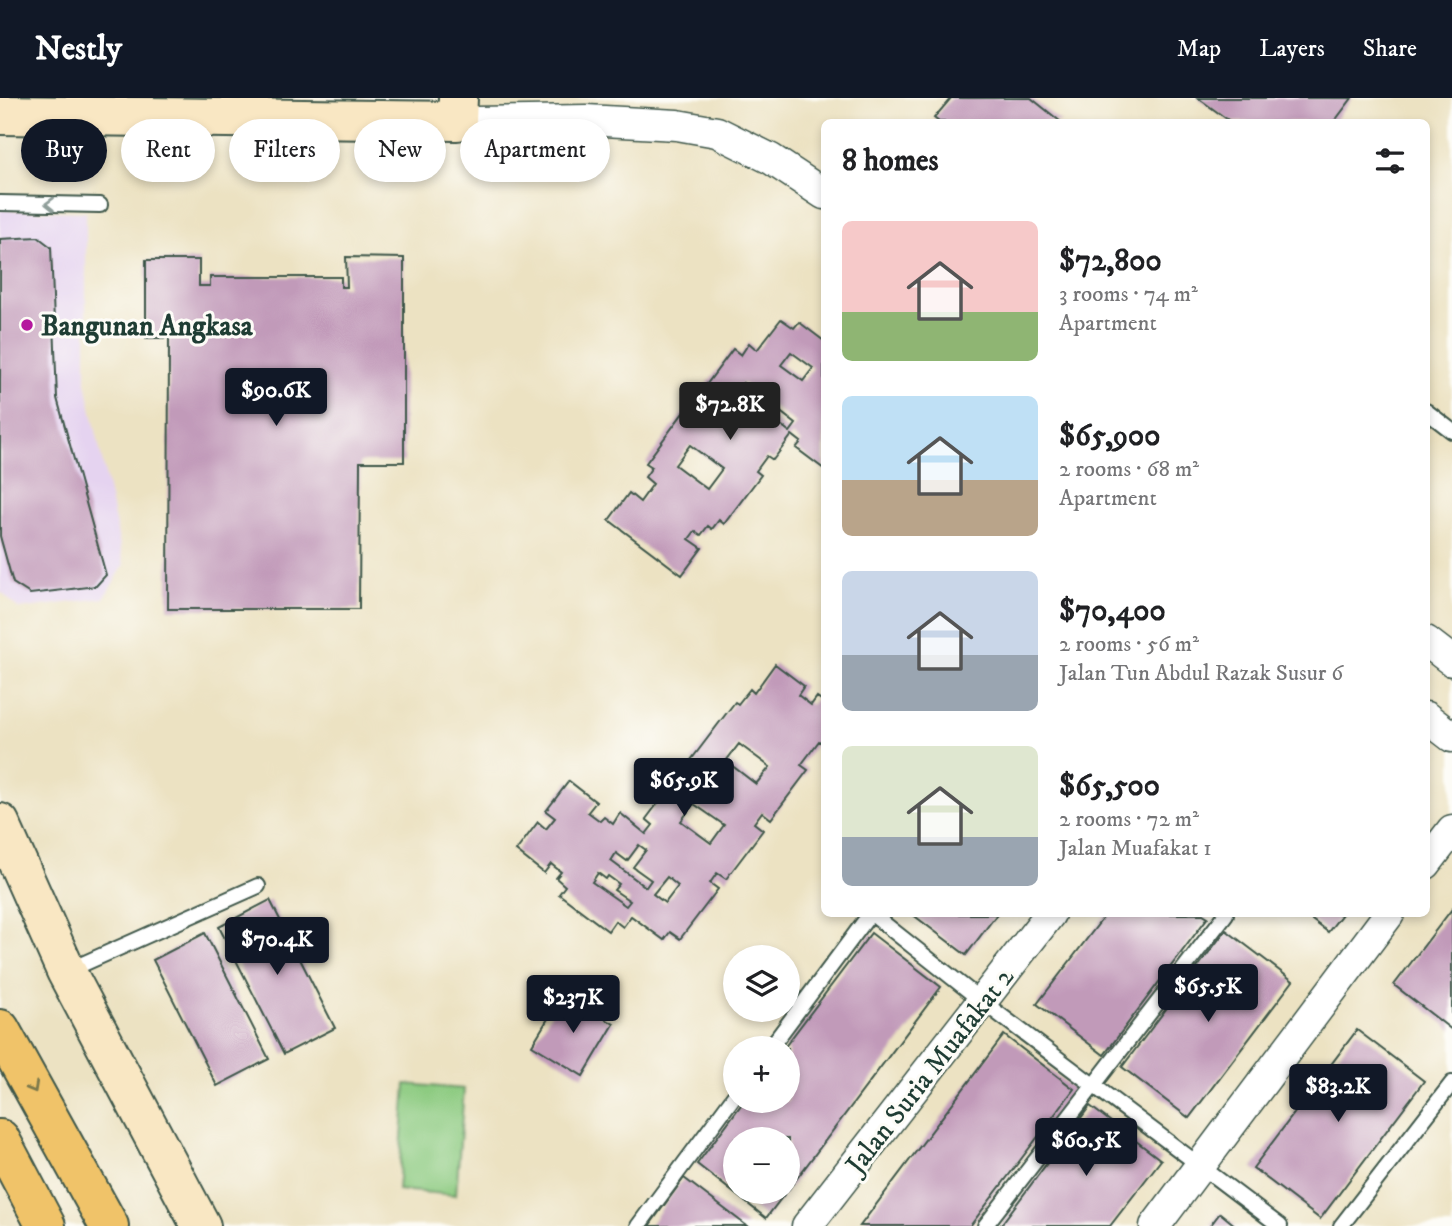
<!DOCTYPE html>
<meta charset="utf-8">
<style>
:root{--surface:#fff;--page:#f6f6f6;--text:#202124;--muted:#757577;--accent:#111827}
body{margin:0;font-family:"IM FELL DW Pica",serif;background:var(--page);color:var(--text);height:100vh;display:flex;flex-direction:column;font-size:26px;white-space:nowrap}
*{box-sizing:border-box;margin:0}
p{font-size:23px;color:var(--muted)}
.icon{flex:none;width:38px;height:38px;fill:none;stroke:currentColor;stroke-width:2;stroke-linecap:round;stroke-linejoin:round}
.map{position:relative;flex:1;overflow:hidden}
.panel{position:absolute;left:821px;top:21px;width:609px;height:798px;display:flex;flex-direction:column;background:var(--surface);border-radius:10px;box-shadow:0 4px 10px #0003}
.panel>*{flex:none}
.hud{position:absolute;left:21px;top:21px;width:665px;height:63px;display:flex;gap:14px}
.fabs{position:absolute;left:723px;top:847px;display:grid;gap:14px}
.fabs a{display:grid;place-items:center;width:77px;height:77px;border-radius:50%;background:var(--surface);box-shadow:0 4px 10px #0003;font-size:35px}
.price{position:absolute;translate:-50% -60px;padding:0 16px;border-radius:7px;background:var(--accent);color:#fff;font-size:23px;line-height:46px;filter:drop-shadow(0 2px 4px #0008)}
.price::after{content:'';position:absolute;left:50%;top:42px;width:21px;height:16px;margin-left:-10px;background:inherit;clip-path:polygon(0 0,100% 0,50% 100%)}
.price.selected{background:#222;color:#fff}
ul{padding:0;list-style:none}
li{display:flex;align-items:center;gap:21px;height:175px;padding:0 21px}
li span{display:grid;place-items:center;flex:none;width:196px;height:140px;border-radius:10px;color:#555}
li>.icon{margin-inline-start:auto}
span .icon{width:84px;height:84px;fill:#fffc;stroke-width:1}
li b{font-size:30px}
h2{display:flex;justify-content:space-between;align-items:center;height:84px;padding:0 21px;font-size:30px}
.chip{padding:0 24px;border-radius:32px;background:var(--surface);box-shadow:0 4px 10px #0003;font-size:24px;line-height:63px}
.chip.selected{background:var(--accent);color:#fff}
header{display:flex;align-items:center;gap:42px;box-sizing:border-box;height:98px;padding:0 35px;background:var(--accent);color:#fff}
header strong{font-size:33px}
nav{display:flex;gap:38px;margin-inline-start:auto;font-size:24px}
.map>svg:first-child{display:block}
</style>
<header>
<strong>Nestly</strong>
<nav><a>Map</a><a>Layers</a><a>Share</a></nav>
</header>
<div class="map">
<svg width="1452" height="1128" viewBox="0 0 1452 1128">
<rect width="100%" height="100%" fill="#fdfcf7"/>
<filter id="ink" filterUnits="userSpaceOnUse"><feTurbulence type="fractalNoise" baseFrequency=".0143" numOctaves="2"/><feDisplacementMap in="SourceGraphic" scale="14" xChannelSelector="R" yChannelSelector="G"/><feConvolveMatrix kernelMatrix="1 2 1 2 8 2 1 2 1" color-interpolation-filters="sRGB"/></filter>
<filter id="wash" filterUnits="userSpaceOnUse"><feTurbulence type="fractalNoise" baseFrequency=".00686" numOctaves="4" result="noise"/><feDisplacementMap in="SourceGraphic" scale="28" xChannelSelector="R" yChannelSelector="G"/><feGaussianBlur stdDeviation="1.57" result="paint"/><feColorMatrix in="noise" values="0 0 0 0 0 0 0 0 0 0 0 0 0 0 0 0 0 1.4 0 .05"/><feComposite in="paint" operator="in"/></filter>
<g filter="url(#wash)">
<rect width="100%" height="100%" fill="#ece2c2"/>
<!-- built -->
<path fill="#e5d3f0" d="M0 112 86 114V285L124 467 104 500 19 511 0 493Z"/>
<!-- green -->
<path fill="#8dcb81" stroke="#56845a" stroke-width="2" d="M406 986 464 991 456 1097 398 1092Z"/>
<g id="blocks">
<!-- building -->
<g fill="#c19ab9" fill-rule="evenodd">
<path d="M951 0H1031L1061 24H939L934 20Z"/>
<path d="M1198 0H1352L1334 24H1231Z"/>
<path d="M38 139 51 149 57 300 106 477 96 488 30 496 13 485 0 438V141Z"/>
<path d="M346 159 404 160V364H360L359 511H168L169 240H146V162H199V188H210V179H341V189H347Z"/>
<path d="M781 221 794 230 799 224 824 243V371L796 350 801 344 792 337 773 362 767 358 756 373 761 377 724 426 719 422 712 431 708 428 701 437 695 433 689 441 702 450 682 477 609 422 629 395 640 404 653 386 645 379 652 369 646 365 683 315 690 320 700 307 695 302 733 251 741 257 749 245 757 252ZM791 254 813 270 803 283 781 267ZM743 285 796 326 790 334 765 315 756 327 728 306ZM690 347 722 371 707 391 675 367Z"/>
<path d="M775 566 804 588 798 597 811 607 817 599 824 604V646L819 643 801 667 808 672 771 721 762 714 754 725 763 732 726 781 717 775 710 785 718 791 680 841 670 834 664 842 631 818 623 829 615 823 608 833 559 796 565 788 556 780 561 774 551 766 544 775 516 753 538 724 546 731 555 720 546 713 569 683 596 704 588 714 600 723 604 719 613 726 620 715 646 736 653 727 646 721 682 673 691 679 699 668 691 662 735 604 738 606 750 591 754 595ZM739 646 770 669 756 686 726 663ZM694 706 724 727 711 745 681 723ZM639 747 646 752 633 769 651 782 646 789 611 763 616 755 627 763ZM598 775 606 781 608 778 619 786 614 792 630 803 626 808 592 784ZM667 779 678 788 665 805 653 796Z"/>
<path d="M270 802 335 930 284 956 219 829Z"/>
<path d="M1452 811V932L1394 887Z"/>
<path d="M912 816H997L966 857Z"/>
<path d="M1106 816H1203L1208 819 1104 957 1037 906Z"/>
<path d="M1304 816H1342L1328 834Z"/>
<path d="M1226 832 1293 883 1189 1020 1122 969Z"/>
<path d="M205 835 269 961 217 988 153 862Z"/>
<path d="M871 835 941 889 788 1092V1041H735V1094H786L766 1120 697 1066 744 1003H788V950H784Z"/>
<path d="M563 896 614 926 583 978 532 947Z"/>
<path d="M1357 932 1424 983 1320 1121 1253 1070Z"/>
<path d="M1004 937 1074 991 1009 1077 970 1128H860Z"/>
<path d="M1090 1008 1161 1062 1110 1128H1000Z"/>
<path d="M684 1080 747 1128H649Z"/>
<path d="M1220 1115 1236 1128H1210Z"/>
</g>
</g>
</g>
<g filter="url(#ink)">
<use href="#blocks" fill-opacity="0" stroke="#3e5649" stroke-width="2"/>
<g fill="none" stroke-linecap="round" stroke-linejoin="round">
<!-- lane casing -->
<g stroke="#3e5649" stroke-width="18">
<g id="lane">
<path d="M0 105 100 107"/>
<path d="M1426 313 1452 333"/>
<path d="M872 816 983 904 1280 1128"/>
<path d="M67 873 258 788"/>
<path d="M770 950 870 816"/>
<path d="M638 1128 735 997"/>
<path d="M985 1128 1226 816"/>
<path d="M1341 1128 1452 985"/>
</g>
</g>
<!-- street casing -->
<g stroke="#3e5649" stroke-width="33">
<g id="street">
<path d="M457 23 477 24 586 22 677 27 717 34 771 61 824 96"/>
<path d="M1426 543 1452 563"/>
<path d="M1426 619 1452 639"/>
<path d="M1426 766 1452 732"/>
<path d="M807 1128 1050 816"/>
<path d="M1155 1128 1389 816"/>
</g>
</g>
<!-- secondary casing -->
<g stroke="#3e5649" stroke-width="42">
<g id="secondary">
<path d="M0 17 457 23 458 0"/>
<path d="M0 725 66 873 201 1128"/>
</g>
</g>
<!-- highway casing -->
<g stroke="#3e5649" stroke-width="42">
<g id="highway">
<path d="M0 931 109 1128"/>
<path d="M0 1041 46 1128"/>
</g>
</g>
<!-- lane -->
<use href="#lane" stroke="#fff" stroke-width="14"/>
<!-- street -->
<use href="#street" stroke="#fff" stroke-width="30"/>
<!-- secondary -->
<use href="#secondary" stroke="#f9e7c3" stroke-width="38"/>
<!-- highway -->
<use href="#highway" stroke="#f0c369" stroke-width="38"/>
</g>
<!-- one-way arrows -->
<defs><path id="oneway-chevron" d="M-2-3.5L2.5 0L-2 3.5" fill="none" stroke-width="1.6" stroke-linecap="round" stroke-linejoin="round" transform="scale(1.75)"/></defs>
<use stroke="#8f9e9a" href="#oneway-chevron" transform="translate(50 106) rotate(-179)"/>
<use stroke="#7d794c" href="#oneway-chevron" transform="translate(33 990) rotate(61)"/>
</g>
<!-- markers -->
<circle fill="#b5179e" stroke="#fdfcf7" stroke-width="2.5" cx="27" cy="227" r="7"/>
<g text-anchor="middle" stroke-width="6" stroke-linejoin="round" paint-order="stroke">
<!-- poi labels -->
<g font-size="28" font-weight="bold" fill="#1f3d34" stroke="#fdfcf7" text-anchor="start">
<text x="41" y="237">Bangunan Angkasa</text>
</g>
<!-- street labels -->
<g font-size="28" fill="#1f3d34" stroke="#fdfcf7">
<text transform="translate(929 972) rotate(-52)" y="10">Jalan Suria Muafakat 2</text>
</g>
</g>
</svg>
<div class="fabs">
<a><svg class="icon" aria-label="layers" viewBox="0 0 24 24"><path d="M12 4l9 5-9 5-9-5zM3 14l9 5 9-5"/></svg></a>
<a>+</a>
<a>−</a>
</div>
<b class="price" style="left:276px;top:330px">$90.6K</b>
<b class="price selected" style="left:730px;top:344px">$72.8K</b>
<b class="price" style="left:684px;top:720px">$65.9K</b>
<b class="price" style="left:277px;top:879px">$70.4K</b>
<b class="price" style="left:1208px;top:926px">$65.5K</b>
<b class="price" style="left:573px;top:937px">$237K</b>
<b class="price" style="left:1338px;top:1026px">$83.2K</b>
<b class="price" style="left:1086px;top:1080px">$60.5K</b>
<div class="hud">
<a class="chip selected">Buy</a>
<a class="chip">Rent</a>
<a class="chip">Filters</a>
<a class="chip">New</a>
<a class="chip">Apartment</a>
</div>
<section class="panel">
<h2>8 homes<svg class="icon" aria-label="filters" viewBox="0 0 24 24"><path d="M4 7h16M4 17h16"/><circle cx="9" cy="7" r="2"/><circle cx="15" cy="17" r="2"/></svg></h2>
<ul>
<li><span style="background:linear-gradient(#f6c9c9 65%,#8fb573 0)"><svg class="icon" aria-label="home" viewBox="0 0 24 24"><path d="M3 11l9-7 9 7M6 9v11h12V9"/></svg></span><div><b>$72,800</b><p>3 rooms · 74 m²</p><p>Apartment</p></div></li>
<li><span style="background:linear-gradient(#bfe0f5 60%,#b9a48a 0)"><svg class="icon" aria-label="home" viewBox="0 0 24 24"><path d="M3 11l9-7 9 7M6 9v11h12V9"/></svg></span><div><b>$65,900</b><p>2 rooms · 68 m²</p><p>Apartment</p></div></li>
<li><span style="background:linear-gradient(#c9d6e8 60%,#9aa5b1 0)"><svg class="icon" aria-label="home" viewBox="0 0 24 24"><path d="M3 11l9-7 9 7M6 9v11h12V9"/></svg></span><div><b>$70,400</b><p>2 rooms · 56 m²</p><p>Jalan Tun Abdul Razak Susur 6</p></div></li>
<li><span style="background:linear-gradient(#dfe7d0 65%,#9aa5b1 0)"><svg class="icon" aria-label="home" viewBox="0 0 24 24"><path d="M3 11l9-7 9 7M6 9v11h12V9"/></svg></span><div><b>$65,500</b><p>2 rooms · 72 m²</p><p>Jalan Muafakat 1</p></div></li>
</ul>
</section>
</div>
